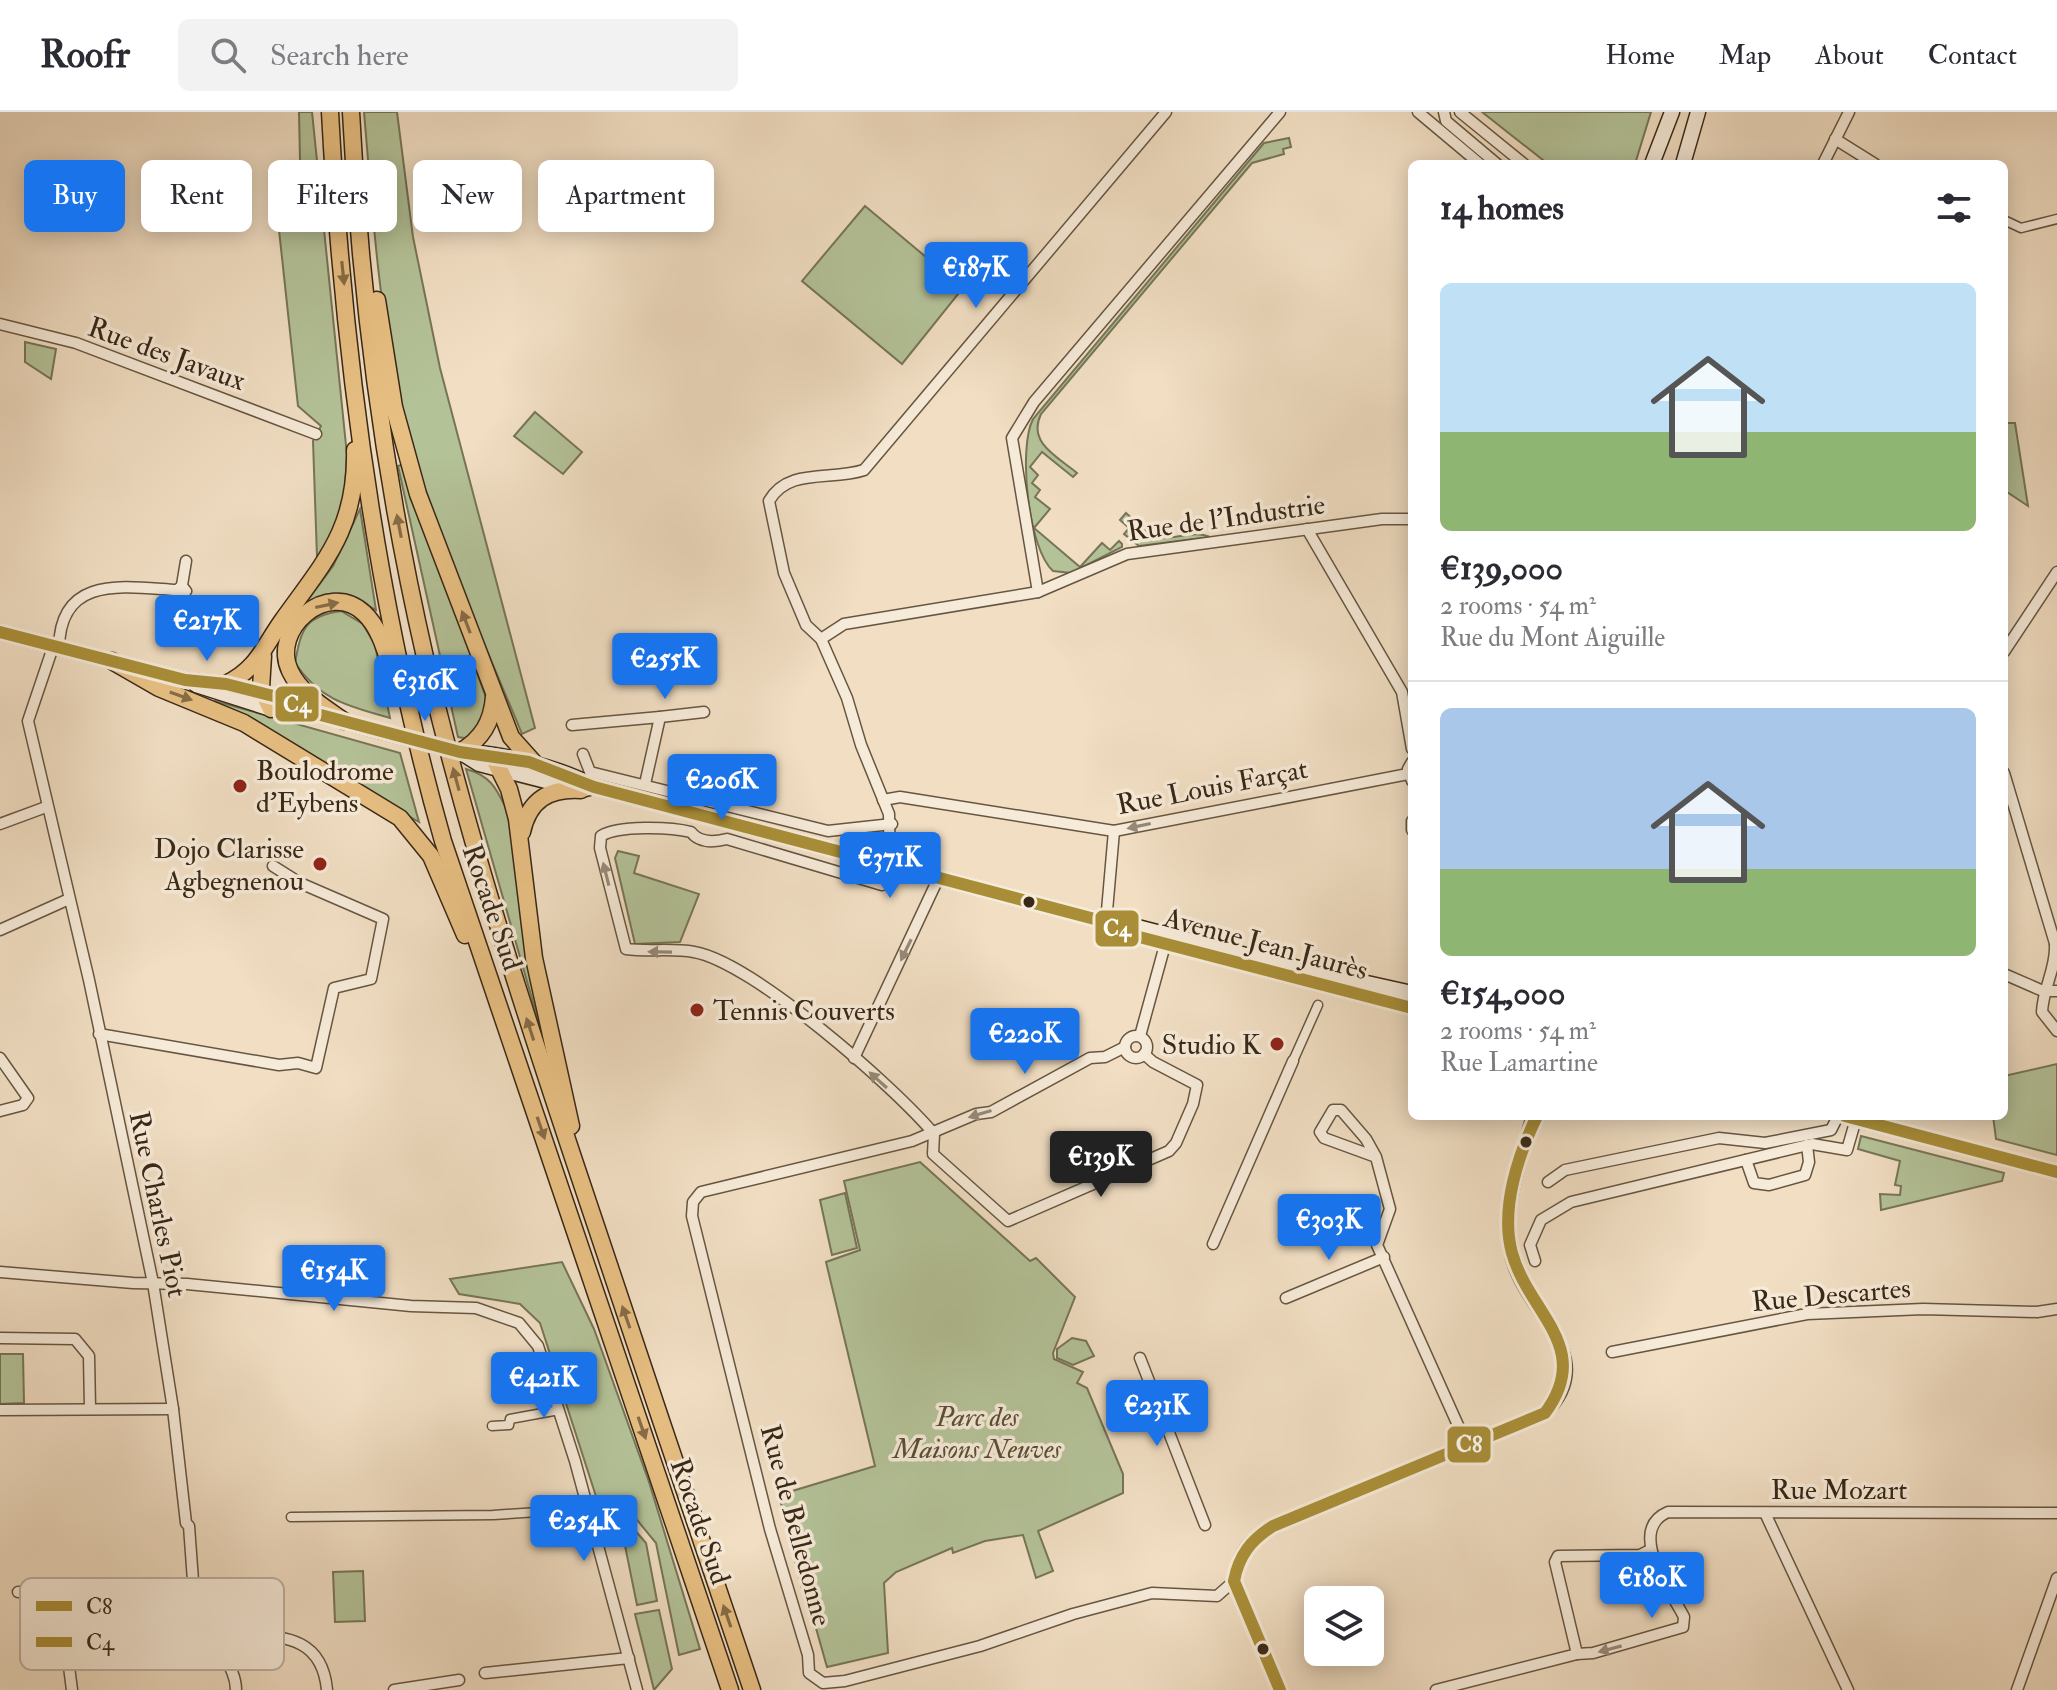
<!DOCTYPE html>
<meta charset="utf-8">
<style>
:root{--surface:#fff;--page:#f2f2f3;--text:#2b2b33;--muted:#7c7c81;--line:#e1e1e2;--accent:#1a73e8}
body{margin:0;font-family:"IM FELL Double Pica",serif;background:var(--page);color:var(--text);height:100vh;display:flex;flex-direction:column;font-size:30px;white-space:nowrap}
*{box-sizing:border-box;margin:0}
p{font-size:26px;color:var(--muted)}
.icon{flex:none;width:44px;height:44px;fill:none;stroke:currentColor;stroke-width:2;stroke-linecap:round;stroke-linejoin:round}
.map{position:relative;flex:1;overflow:hidden}
.drawer{position:absolute;left:1408px;top:48px;width:600px;height:960px;display:flex;flex-direction:column;background:var(--surface);border-radius:12px;box-shadow:0 4px 20px #0003}
.drawer>*{flex:none}
.top-card{position:absolute;left:24px;top:48px;width:760px;height:72px;display:flex;gap:16px}
.tools{position:absolute;left:1304px;top:1474px;display:grid;gap:16px}
.tools a{display:grid;place-items:center;width:80px;height:80px;border-radius:12px;background:var(--surface);box-shadow:0 4px 20px #0003;font-size:40px}
.price{position:absolute;translate:-50% -68px;padding:0 18px;border-radius:8px;background:var(--accent);color:#fff;font-size:26px;line-height:52px;filter:drop-shadow(0 2px 4px #0008)}
.price::after{content:'';position:absolute;left:50%;top:48px;width:24px;height:18px;margin-left:-12px;background:inherit;clip-path:polygon(0 0,100% 0,50% 100%)}
.price.on{background:#222;color:#fff}
ul{padding:0;list-style:none}
li{display:grid;align-content:center;gap:16px;height:424px;padding:0 32px}
li+li{border-top:2px solid var(--line)}
li span{display:grid;place-items:center;height:248px;border-radius:12px;color:#555}
li>.icon{margin-inline-start:auto}
span .icon{width:144px;height:144px;fill:#fffc;stroke-width:1}
li b{font-size:34px}
h2{display:flex;justify-content:space-between;align-items:center;height:96px;padding:0 32px;font-size:34px}
.pill{padding:0 28px;border-radius:12px;background:var(--surface);box-shadow:0 4px 20px #0003;font-size:28px;line-height:72px}
.pill.on{background:var(--accent);color:#fff}
header{display:flex;align-items:center;gap:48px;box-sizing:border-box;height:112px;padding:0 40px;background:var(--surface);border-bottom:2px solid var(--line)}
header strong{font-size:38px}
nav{display:flex;gap:44px;margin-inline-start:auto;font-size:28px}
.search{width:560px;height:72px;background:var(--page);display:flex;align-items:center;gap:20px;box-sizing:border-box;padding:0 28px;border-radius:12px;color:var(--muted);font-size:30px}
.map>svg:first-child{display:block}
</style>
<header>
<strong>Roofr</strong>
<div class="search"><svg class="icon" aria-label="search" viewBox="0 0 24 24"><circle cx="10" cy="10" r="6"/><path d="M15 15l6 6"/></svg>Search here</div>
<nav><a>Home</a><a>Map</a><a>About</a><a>Contact</a></nav>
</header>
<div class="map">
<svg width="2057" height="1578" viewBox="0 0 2057 1578">
<rect width="100%" height="100%" fill="#f1dec3"/>
<filter id="stains"><feTurbulence type="fractalNoise" baseFrequency=".0025" numOctaves="4"/><feColorMatrix values="0 0 0 0 .2 0 0 0 0 .09 0 0 0 0 .02 0 0 0 .5 -.17"/></filter>
<radialGradient id="worn" r=".72"><stop offset=".6" stop-color="#630" stop-opacity="0"/><stop offset="1" stop-color="#630" stop-opacity=".3"/></radialGradient>
<!-- green -->
<g fill="#b4c298" stroke="#767557" stroke-width="2">
<path d="M299 0H312L347 343 344 391 326 441 317 445 313 329 321 314 298 294 276 90 301 96Z"/>
<path d="M364 0H397L413 125 440 256 535 616 522 622C476 510 422 397 397 278 378 187 372 93 364 0Z"/>
<path d="M1482 0H1651L1635 52H1548Z"/>
<path d="M1289 26 1291 35 1283 37 1284 42 1252 51 1041 302C1027 331 1058 345 1077 361L1073 365 1042 340 1030 355 1038 363 1032 371 1040 378 1035 385 1050 397 1034 416 1080 455 1102 431 1110 438 1119 429 1122 432V435L1071 461 1053 459C1028 437 1018 336 1033 307L1264 31Z"/>
<path d="M865 94 963 176 902 252 802 169Z"/>
<path d="M25 230 56 237 51 267 25 250Z"/>
<path d="M535 300 582 340 563 362 514 324Z"/>
<path d="M2004 311H2015L2028 394 2004 378Z"/>
<path d="M404 352 486 586 482 610 470 627 458 625 398 354Z"/>
<path d="M360 397 376 498 351 485 302 496 333 454Z"/>
<path d="M1126 401C1133 407 1142 418 1151 423 1170 432 1191 416 1210 425L1139 434 1124 422 1129 416 1120 408Z"/>
<path d="M341 499 363 512 375 533 390 606C348 594 321 589 295 551 301 517 305 504 341 499Z"/>
<path d="M215 589 400 641 419 710 212 591Z"/>
<path d="M466 657C491 664 496 676 507 698L545 932Z"/>
<path d="M618 739 639 744 634 761 699 782 680 830 635 832 615 746Z"/>
<path d="M2057 952V1043L1996 1027 1993 1004H2004V964Z"/>
<path d="M1861 1024 2004 1061 2002 1069 1881 1098 1880 1082 1900 1083 1901 1074 1895 1073 1900 1049 1858 1037Z"/>
<path d="M920 1050 1030 1149 1036 1146 1075 1185 1053 1241 1054 1247 1083 1260 1077 1271 1087 1276 1123 1362V1381L1038 1419 1053 1459 1036 1466 1023 1423 985 1429 953 1441 952 1436 896 1460 884 1471 888 1541 827 1555 812 1502 808 1501 779 1383 875 1354 826 1150 860 1138 844 1069Z"/>
<path d="M845 1081 857 1136 832 1143 820 1088Z"/>
<path d="M562 1150 594 1217 649 1370 700 1537 679 1543 656 1431 628 1397 603 1406 540 1211 520 1192 459 1182 450 1167Z"/>
<path d="M1072 1226 1086 1229 1094 1244 1073 1253 1057 1246V1237Z"/>
<path d="M0 1242H23L24 1291 0 1292Z"/>
<path d="M626 1408 646 1431 657 1489 637 1493 620 1409Z"/>
<path d="M363 1459 365 1509 335 1510 333 1460Z"/>
<path d="M659 1498 672 1557 654 1578 635 1502Z"/>
</g>
<g fill="none" stroke-linecap="round" stroke-linejoin="round">
<!-- pedestrian casing -->
<g stroke="#665641" stroke-width="11">
<g id="pedestrian">
<path d="M2004 108 2021 116 2057 107"/>
<path d="M1293 949 1318 893"/>
<path d="M492 1314 509 1313 510 1307 559 1298"/>
<path d="M291 1405 493 1403 568 1398 580 1410 591 1411"/>
</g>
</g>
<!-- minor casing -->
<g stroke="#665641" stroke-width="13">
<g id="minor">
<path d="M1418 0 1480 52"/>
<path d="M1444 0 1446 9 1497 52"/>
<path d="M1460 0 1524 52"/>
<path d="M1835 27 1875 52"/>
<path d="M1823 52 1849 0"/>
<path d="M0 212 76 231 316 322"/>
<path d="M1307 417 1402 580 1412 637"/>
<path d="M182 473 186 449"/>
<path d="M1038 480 1012 326 1034 290 1280 0"/>
<path d="M821 527 844 512 1038 480 1127 442 1382 407H1412"/>
<path d="M53 535 28 609 89 868 153 1171 173 1297 186 1411 189 1414 195 1496C213 1549 319 1489 327 1578"/>
<path d="M59 536C60 462 125 475 177 478L183 483 186 479 182 474 177 478"/>
<path d="M2004 540 2057 460"/>
<path d="M660 605 704 600"/>
<path d="M572 613 660 605 645 672"/>
<path d="M583 642 590 660 828 719 892 712"/>
<path d="M1412 650 1408 657 1412 669"/>
<path d="M2004 661 2057 838"/>
<path d="M883 688 900 685 1114 719 1408 662"/>
<path d="M1412 709V718"/>
<path d="M0 712 46 695"/>
<path d="M1106 810 1114 719"/>
<path d="M0 818 69 787"/>
<path d="M2055 834C2056 857 2043 876 2042 900L2057 919"/>
<path d="M2004 862 2043 879H2057"/>
<path d="M99 922 279 953 298 951 316 956 334 876 371 867 383 807 300 771 273 754"/>
<circle cx="1136" cy="935" r="11"/>
<path d="M1140 924 1168 822"/>
<path d="M1125 935 1105 945 1090 946 991 1000 976 1002 912 1029 701 1080 693 1090 692 1104 770 1417 808 1543 809 1561 823 1571 845 1569 980 1534 1073 1502 1152 1481 1217 1484 1234 1469"/>
<path d="M0 946 28 986 23 993 0 999"/>
<path d="M854 946 938 767"/>
<path d="M934 1022C895 975 752 850 694 840 672 836 649 840 626 837L600 736 601 724C618 713 671 715 691 720 699 731 715 730 727 727L882 773 890 770 889 702 861 633 847 586 821 527 806 513 784 461 769 389C788 355 832 369 864 358L1166 0"/>
<path d="M934 1022 933 1042 1008 1109 1169 1039 1176 1031 1193 992 1197 973 1153 950 1144 942"/>
<path d="M1376 1045 1324 1026 1320 1020 1333 998H1341L1366 1027 1376 1045 1390 1097 1377 1133 1466 1331"/>
<path d="M1746 1048 1754 1071 1769 1073 1805 1063 1809 1050 1807 1033"/>
<path d="M1548 1070 1565 1058 1719 1026 1765 1031 1831 1018 1838 1004"/>
<path d="M1213 1132 1293 949"/>
<path d="M1535 1149 1530 1133 1541 1108 1571 1090 1812 1032 1847 1038 1856 1007"/>
<path d="M0 1160 133 1171 187 1172 411 1194 476 1196 519 1211 538 1234 575 1349 637 1578"/>
<path d="M1286 1186 1384 1145"/>
<path d="M0 1226 75 1227 89 1244 90 1296"/>
<path d="M1612 1240 1807 1202 1923 1197 2037 1200 2057 1197"/>
<path d="M1140 1246 1205 1413"/>
<path d="M0 1298 173 1297"/>
<path d="M1765 1401 1848 1578"/>
<path d="M18 1480H35L68 1496 84 1524"/>
<path d="M213 1515C214 1539 236 1553 236 1578"/>
<path d="M1577 1542 1593 1541 1683 1515 1684 1505C1670 1478 1626 1418 1668 1400L2057 1401"/>
<path d="M485 1561 629 1546"/>
<path d="M72 1578 68 1547 84 1524 176 1516 198 1503"/>
<path d="M394 1578 459 1568"/>
<path d="M1436 1578 1577 1542 1555 1450 1558 1444 1640 1443 1650 1438"/>
<path d="M2017 1578 2057 1466"/>
</g>
</g>
<!-- tertiary casing -->
<g stroke="#665641" stroke-width="15">
<path id="tertiary" d="M1280 1578 1234 1469C1238 1441 1249 1428 1273 1414L1545 1301C1604 1242 1520 1199 1510 1137 1503 1092 1521 1047 1533 1004"/>
</g>
<!-- secondary casing -->
<g stroke="#382816" stroke-width="17">
<g id="secondary">
<path d="M1652 52 1672 0"/>
<path d="M1683 52 1698 0"/>
<path d="M0 520 185 568 226 572 289 588 317 602 380 619"/>
<path d="M196 573 271 597 315 602"/>
<path d="M460 640 479 652 581 678 594 675 1110 811 1126 812 1277 851 1412 881"/>
<path d="M464 640C497 640 566 657 594 675"/>
<path d="M1259 856 1412 896"/>
<path d="M1845 1004 2057 1060"/>
</g>
</g>
<!-- trunk casing -->
<g stroke="#382816" stroke-width="19">
<g id="trunk">
<path d="M330 0C343 244 376 493 443 729L730 1578"/>
<path d="M351 0C360 183 384 366 425 545 470 737 532 924 595 1111 647 1267 699 1422 752 1578"/>
<path d="M377 188 394 295 418 382 511 625 537 654"/>
<path d="M263 544 261 576 271 597"/>
<path d="M112 549 159 576 244 611 400 706 431 744 465 823"/>
<path d="M226 572C257 557 263 536 282 509 324 450 357 417 355 338"/>
<path d="M344 609C324 595 301 582 290 559 270 517 328 467 364 501 379 515 385 537 391 556"/>
<path d="M460 640C482 627 492 610 494 585"/>
<path d="M493 645 509 677 517 707 534 846 571 1014"/>
<path d="M522 720C529 688 549 676 581 678"/>
</g>
</g>
<!-- pedestrian -->
<use href="#pedestrian" stroke="#f6ead8" stroke-width="8"/>
<!-- minor -->
<use href="#minor" stroke="#f6ead8" stroke-width="10"/>
<!-- tertiary -->
<use href="#tertiary" stroke="#f6ead8" stroke-width="12"/>
<!-- secondary -->
<use href="#secondary" stroke="#f6ead8" stroke-width="14"/>
<!-- trunk -->
<use href="#trunk" stroke="#e8bf82" stroke-width="16"/>
<!-- secondary-bridge casing -->
<g stroke="#382816" stroke-width="17" stroke-linecap="butt">
<path id="secondary-bridge" d="M380 619 460 640"/>
</g>
<!-- secondary-bridge -->
<use href="#secondary-bridge" stroke="#f6ead8" stroke-width="14"/>
<!-- bus-1 casing -->
<g stroke="#f6ead8" stroke-width="18">
<path id="bus-1" d="M1280 1578 1234 1469C1239 1443 1251 1428 1273 1414L1545 1301C1594 1235 1529 1202 1512 1141 1500 1097 1518 1043 1537 1004"/>
</g>
<!-- bus-2 casing -->
<g stroke="#f6ead8" stroke-width="18">
<g id="bus-2">
<path d="M0 520 185 568 226 572 289 588 317 602 460 640 529 650 594 675 1106 810 1124 821 1412 896"/>
<path d="M1845 1004 2057 1060"/>
</g>
</g>
<!-- bus-1 -->
<use href="#bus-1" stroke="#a98e37" stroke-width="12"/>
<!-- bus-2 -->
<use href="#bus-2" stroke="#a98e37" stroke-width="12"/>
</g>
<!-- one-way arrows -->
<defs><path id="oneway-solid" d="M-6-.8H1V-3.2L6.5 0L1 3.2V.8H-6Z" transform="scale(2)"/></defs>
<g fill="#876c47">
<use href="#oneway-solid" transform="translate(343 161) rotate(84)"/>
<use href="#oneway-solid" transform="translate(399 414) rotate(-101)"/>
<use href="#oneway-solid" transform="translate(327 493) rotate(-12)"/>
<use href="#oneway-solid" transform="translate(466 510) rotate(-111)"/>
<use href="#oneway-solid" transform="translate(181 584) rotate(20)"/>
<use href="#oneway-solid" transform="translate(456 667) rotate(-105)"/>
<use href="#oneway-solid" transform="translate(530 917) rotate(-108)"/>
<use href="#oneway-solid" transform="translate(541 1016) rotate(71)"/>
<use href="#oneway-solid" transform="translate(626 1205) rotate(-109)"/>
<use href="#oneway-solid" transform="translate(642 1316) rotate(71)"/>
<use href="#oneway-solid" transform="translate(727 1504) rotate(-109)"/>
</g>
<g fill="#978977">
<use href="#oneway-solid" transform="translate(1139 714) rotate(168)"/>
<use href="#oneway-solid" transform="translate(606 762) rotate(-104)"/>
<use href="#oneway-solid" transform="translate(906 838) rotate(116)"/>
<use href="#oneway-solid" transform="translate(660 840) rotate(-179)"/>
<use href="#oneway-solid" transform="translate(878 968) rotate(-138)"/>
<use href="#oneway-solid" transform="translate(980 1002) rotate(163)"/>
<use href="#oneway-solid" transform="translate(1610 1537) rotate(165)"/>
</g>
<!-- markers -->
<g fill="#8f2418" stroke="#f6ead8" stroke-width="3">
<circle cx="240" cy="674" r="8"/>
<circle cx="320" cy="752" r="8"/>
<circle cx="697" cy="898" r="8"/>
<circle cx="1277" cy="932" r="8"/>
</g>
<g fill="#382816" stroke="#f6ead8" stroke-width="3">
<circle cx="1029" cy="790" r="7"/>
<circle cx="1526" cy="1030" r="7"/>
<circle cx="1263" cy="1537" r="7"/>
</g>
<g text-anchor="middle" stroke-width="7" stroke-linejoin="round" paint-order="stroke">
<!-- street labels -->
<g font-size="28" fill="#382816" stroke="#f6ead8">
<text transform="translate(167 241) rotate(20)" y="10">Rue des Javaux</text>
<text transform="translate(1226 405) rotate(-8)" y="10">Rue de l'Industrie</text>
<text transform="translate(1212 674) rotate(-11)" y="10">Rue Louis Farçat</text>
<text transform="translate(493 795) rotate(71)" y="10">Rocade Sud</text>
<text transform="translate(1266 831) rotate(15)" y="10">Avenue Jean Jaurès</text>
<text transform="translate(159 1092) rotate(78)" y="10">Rue Charles Piot</text>
<text transform="translate(1831 1182) rotate(-5)" y="10">Rue Descartes</text>
<text x="1839" y="1387">Rue Mozart</text>
<text transform="translate(701 1409) rotate(71)" y="10">Rocade Sud</text>
<text transform="translate(797 1413) rotate(75)" y="10">Rue de Belledonne</text>
</g>
<!-- poi labels -->
<g font-size="28" fill="#382816" stroke="#f6ead8" text-anchor="start">
<text x="256" y="668">Boulodrome<tspan x="256" dy="32">d'Eybens</tspan></text>
<text x="304" y="746" text-anchor="end">Dojo Clarisse<tspan x="304" dy="32">Agbegnenou</tspan></text>
<text x="713" y="908">Tennis Couverts</text>
<text x="1261" y="942" text-anchor="end">Studio K</text>
</g>
<!-- park labels -->
<g font-size="28" font-style="italic" fill="#574e36" stroke="#f6ead8">
<text x="977" y="1314">Parc des<tspan x="977" dy="32">Maisons Neuves</tspan></text>
</g>
</g>
<!-- legend -->
<rect x="20" y="1466" width="264" height="92" rx="12" fill="#f6ead8" stroke="#bdb09e" stroke-width="2"/>
<rect x="36" y="1489" width="36" height="10" fill="#a98e37"/>
<rect x="36" y="1525" width="36" height="10" fill="#a98e37"/>
<g font-size="22" fill="#382816">
<text x="86" y="1502">C8</text>
<text x="86" y="1538">C4</text>
</g>
<g stroke="#f6ead8" stroke-width="3">
<rect x="274" y="573" width="46" height="38" rx="8" fill="#a98e37"/>
<rect x="1094" y="797" width="46" height="39" rx="8" fill="#a98e37"/>
<rect x="1446" y="1313" width="46" height="39" rx="8" fill="#a98e37"/>
</g>
<g font-size="22" text-anchor="middle" font-weight="bold" fill="#fff">
<text x="297" y="600">C4</text>
<text x="1117" y="824">C4</text>
<text x="1469" y="1340">C8</text>
</g>
<rect width="100%" height="100%" filter="url(#stains)"/>
<rect width="100%" height="100%" fill="url(#worn)"/>
</svg>
<div class="tools">
<a><svg class="icon" aria-label="layers" viewBox="0 0 24 24"><path d="M12 4l9 5-9 5-9-5zM3 14l9 5 9-5"/></svg></a>
</div>
<b class="price" style="left:976px;top:198px">€187K</b>
<b class="price" style="left:207px;top:551px">€217K</b>
<b class="price" style="left:665px;top:589px">€255K</b>
<b class="price" style="left:425px;top:611px">€316K</b>
<b class="price" style="left:722px;top:710px">€206K</b>
<b class="price" style="left:890px;top:788px">€371K</b>
<b class="price" style="left:1025px;top:964px">€220K</b>
<b class="price on" style="left:1101px;top:1087px">€139K</b>
<b class="price" style="left:1329px;top:1150px">€303K</b>
<b class="price" style="left:334px;top:1201px">€154K</b>
<b class="price" style="left:544px;top:1308px">€421K</b>
<b class="price" style="left:1157px;top:1336px">€231K</b>
<b class="price" style="left:584px;top:1451px">€254K</b>
<b class="price" style="left:1652px;top:1508px">€180K</b>
<div class="top-card">
<a class="pill on">Buy</a>
<a class="pill">Rent</a>
<a class="pill">Filters</a>
<a class="pill">New</a>
<a class="pill">Apartment</a>
</div>
<section class="drawer">
<h2>14 homes<svg class="icon" aria-label="filters" viewBox="0 0 24 24"><path d="M4 7h16M4 17h16"/><circle cx="9" cy="7" r="2"/><circle cx="15" cy="17" r="2"/></svg></h2>
<ul>
<li><span style="background:linear-gradient(#bfe0f5 60%,#8fb573 0)"><svg class="icon" aria-label="home" viewBox="0 0 24 24"><path d="M3 11l9-7 9 7M6 9v11h12V9"/></svg></span><div><b>€139,000</b><p>2 rooms · 54 m²</p><p>Rue du Mont Aiguille</p></div></li>
<li><span style="background:linear-gradient(#a9c7e8 65%,#8fb573 0)"><svg class="icon" aria-label="home" viewBox="0 0 24 24"><path d="M3 11l9-7 9 7M6 9v11h12V9"/></svg></span><div><b>€154,000</b><p>2 rooms · 54 m²</p><p>Rue Lamartine</p></div></li>
</ul>
</section>
</div>
